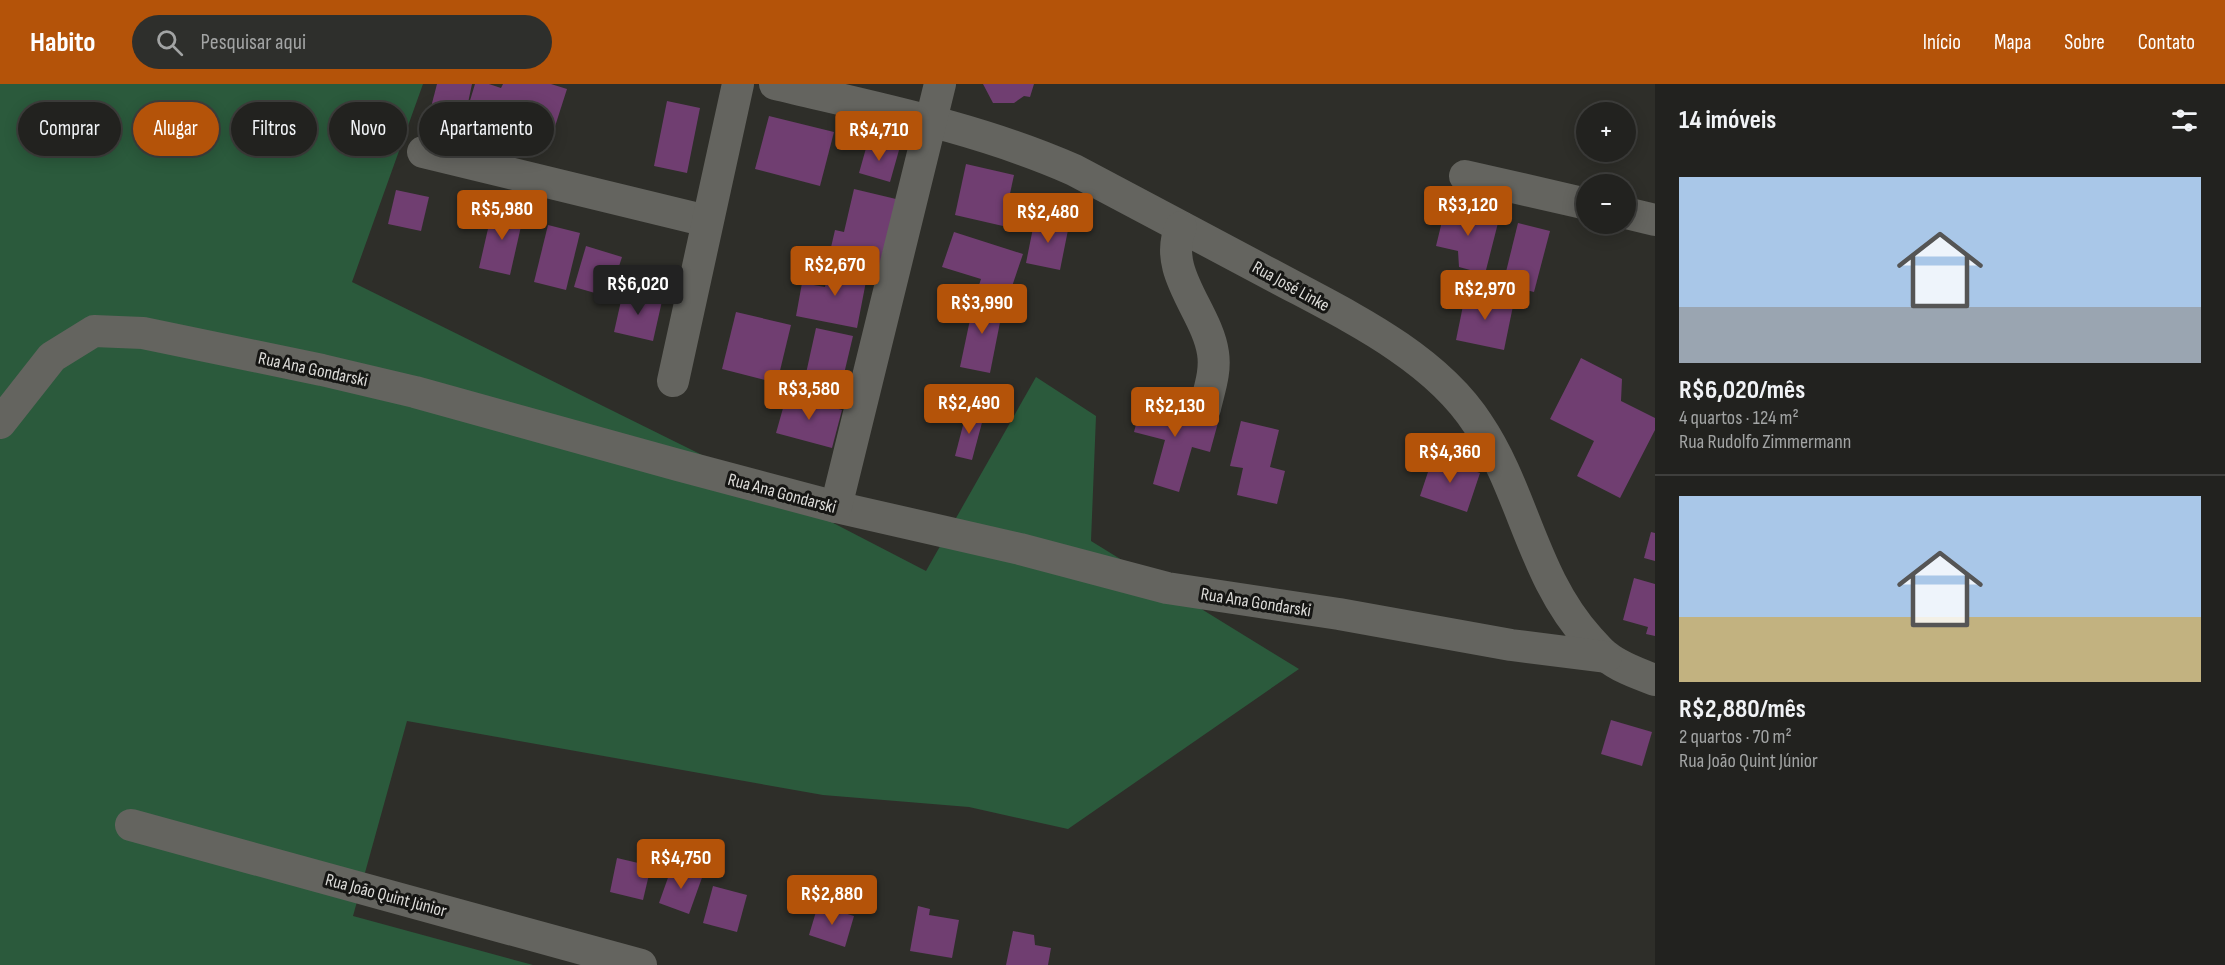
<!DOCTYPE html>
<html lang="pt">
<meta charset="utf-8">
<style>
:root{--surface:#22221f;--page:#2e2f2c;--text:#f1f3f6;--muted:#a2a4a4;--line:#3f3f3d;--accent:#b45309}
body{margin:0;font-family:"Sofia Sans Condensed",sans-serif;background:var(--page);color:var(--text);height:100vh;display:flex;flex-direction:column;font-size:22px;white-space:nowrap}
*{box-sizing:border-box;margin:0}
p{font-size:20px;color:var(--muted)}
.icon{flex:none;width:33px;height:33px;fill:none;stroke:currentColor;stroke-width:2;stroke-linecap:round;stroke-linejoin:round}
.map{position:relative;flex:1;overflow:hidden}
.side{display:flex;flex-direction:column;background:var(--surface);width:570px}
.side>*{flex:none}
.top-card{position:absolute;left:18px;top:18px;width:570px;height:54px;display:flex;gap:12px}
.fabs{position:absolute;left:1576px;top:18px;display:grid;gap:12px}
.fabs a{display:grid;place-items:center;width:60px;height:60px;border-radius:50%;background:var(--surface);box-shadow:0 3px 15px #0003,0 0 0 2px var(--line);font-size:30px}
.price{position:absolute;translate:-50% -51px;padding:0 14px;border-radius:6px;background:var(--accent);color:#fff;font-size:20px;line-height:39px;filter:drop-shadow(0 2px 3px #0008)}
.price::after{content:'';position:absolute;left:50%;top:36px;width:18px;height:14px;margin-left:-9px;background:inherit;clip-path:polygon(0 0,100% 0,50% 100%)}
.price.on{background:#222;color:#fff}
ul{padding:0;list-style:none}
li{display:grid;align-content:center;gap:12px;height:318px;padding:0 24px}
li+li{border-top:2px solid var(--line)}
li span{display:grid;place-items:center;height:186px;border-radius:0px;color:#555}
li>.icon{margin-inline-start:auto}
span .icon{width:108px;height:108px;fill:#fffc;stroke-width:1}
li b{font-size:26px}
h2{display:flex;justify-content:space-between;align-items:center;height:72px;padding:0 24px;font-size:26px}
.chip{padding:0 21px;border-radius:27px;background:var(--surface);box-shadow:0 3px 15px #0003,0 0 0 2px var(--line);font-size:21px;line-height:54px}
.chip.on{background:var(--accent);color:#fff}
header{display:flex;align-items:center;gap:36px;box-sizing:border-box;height:84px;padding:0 30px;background:var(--accent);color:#fff}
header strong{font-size:28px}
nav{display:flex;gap:33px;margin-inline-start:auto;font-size:21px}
.search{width:420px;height:54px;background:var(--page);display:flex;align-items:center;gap:15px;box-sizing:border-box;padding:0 21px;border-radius:33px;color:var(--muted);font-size:22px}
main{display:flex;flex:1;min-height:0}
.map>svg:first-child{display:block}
</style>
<header>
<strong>Habito</strong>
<div class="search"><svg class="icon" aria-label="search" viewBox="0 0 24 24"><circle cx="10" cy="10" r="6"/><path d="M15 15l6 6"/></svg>Pesquisar aqui</div>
<nav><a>Início</a><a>Mapa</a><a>Sobre</a><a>Contato</a></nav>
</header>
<main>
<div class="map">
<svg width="1655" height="881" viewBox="0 0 1655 881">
<rect width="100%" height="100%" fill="#2e2e29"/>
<!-- green -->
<path fill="#2b5a3c" d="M0 0H423L352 198 698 369 926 487 1036 293 1096 332 1091 457 1299 585 1068 745 969 723 823 711 407 637 353 832 533 881H0Z"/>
<!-- building -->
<g fill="#703e71">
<path d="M437 0H472L465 33 475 0H489L501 4 503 0H551L567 5 550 58 519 47 527 20 518 17 509 47 465 33 430 27Z"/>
<path d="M983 0H1034L1030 13 1024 12 1014 19H993Z"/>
<path d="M667 17 700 24 687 89 654 82Z"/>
<path d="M769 32 834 48 820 102 755 85Z"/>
<path d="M868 57 899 66 890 98 859 89Z"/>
<path d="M966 80 1014 91 1003 142 955 131Z"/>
<path d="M854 105 896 115 881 184 829 172 835 146 844 148Z"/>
<path d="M396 106 429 113 421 147 388 140Z"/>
<path d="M1446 121 1499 135 1485 190 1459 183 1458 167 1436 162Z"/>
<path d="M493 123 524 129 510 191 479 184Z"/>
<path d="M1035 134 1069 141 1060 186 1026 179Z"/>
<path d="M1518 139 1550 147 1534 208 1503 200Z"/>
<path d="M548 141 580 149 566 206 534 198Z"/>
<path d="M954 148 1023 170 1007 217 977 207 981 195 942 183Z"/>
<path d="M586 162 622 173 609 213 574 203Z"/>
<path d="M830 179 868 187 857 244 796 232 802 199 825 203Z"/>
<path d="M1466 207 1514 217 1504 266 1456 256Z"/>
<path d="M623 208 662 217 653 257 614 248Z"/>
<path d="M975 212 1004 218 990 289 960 283Z"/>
<path d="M736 228 791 241 777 299 722 285Z"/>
<path d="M816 244 853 252 839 311 803 303Z"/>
<path d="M1581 274 1622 295 1621 317 1655 334V346L1620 414 1577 392 1594 357 1550 335Z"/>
<path d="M787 310 842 326 832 364 776 349Z"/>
<path d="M1143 314 1219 335 1210 368 1192 363 1179 408 1153 400 1165 356 1134 348Z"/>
<path d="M967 326 984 331 972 376 955 372Z"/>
<path d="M1241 337 1279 346 1270 383 1285 387 1277 420 1237 411 1243 384 1230 382Z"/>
<path d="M1433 373 1480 389 1467 428 1420 412Z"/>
<path d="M1651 448 1655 449V477L1644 474Z"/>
<path d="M1634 494 1655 500V552L1646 550 1648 543 1623 536Z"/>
<path d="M1611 636 1652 648 1642 682 1601 670Z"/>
<path d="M617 774 651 782 643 816 610 808Z"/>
<path d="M670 788H704L689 830 659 819Z"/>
<path d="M713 802 747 811 737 848 703 839Z"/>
<path d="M818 821 854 832 845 863 809 851Z"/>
<path d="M918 822 930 825 929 831 959 836 952 874 910 867Z"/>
<path d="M1013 847 1034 851 1035 861 1051 864 1048 881H1006Z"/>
</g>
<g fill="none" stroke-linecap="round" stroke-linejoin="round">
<!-- minor -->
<g stroke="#64645f" stroke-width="32">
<path d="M775 0C876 24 979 44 1074 86 1139 121 1205 155 1270 190 1342 229 1433 270 1478 340 1524 408 1532 493 1590 556 1595 561 1600 568 1606 572 1619 583 1639 590 1655 596"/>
<path d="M423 68 707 137"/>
<path d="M1465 92 1587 120"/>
<path d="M1626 129 1655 136"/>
<path d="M1181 143C1161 187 1207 227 1213 269 1216 288 1209 306 1205 324"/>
<path d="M673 297 738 0"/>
<path d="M0 339 52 273 94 247 143 249 322 286 415 308 678 381 836 423 1020 465 1167 504 1339 530 1511 561 1606 573"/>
<path d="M836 423 940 0"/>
<path d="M131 741 641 881"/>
</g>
</g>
<g text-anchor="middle" stroke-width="6" stroke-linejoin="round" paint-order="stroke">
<!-- street labels -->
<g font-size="18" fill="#dddcd9" stroke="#161614">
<text transform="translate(1291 202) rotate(29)" y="6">Rua José Linke</text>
<text transform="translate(313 285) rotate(12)" y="6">Rua Ana Gondarski</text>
<text transform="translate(782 409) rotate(15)" y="6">Rua Ana Gondarski</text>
<text transform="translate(1256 518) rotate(9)" y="6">Rua Ana Gondarski</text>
<text transform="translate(386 811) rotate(15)" y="6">Rua João Quint Júnior</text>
</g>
</g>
</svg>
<div class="fabs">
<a>+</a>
<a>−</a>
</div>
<b class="price" style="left:879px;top:78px">R$4,710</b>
<b class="price" style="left:1468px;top:153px">R$3,120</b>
<b class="price" style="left:502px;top:157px">R$5,980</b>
<b class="price" style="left:1048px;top:160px">R$2,480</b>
<b class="price" style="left:835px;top:213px">R$2,670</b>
<b class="price on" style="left:638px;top:232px">R$6,020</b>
<b class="price" style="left:1485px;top:237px">R$2,970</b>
<b class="price" style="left:982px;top:251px">R$3,990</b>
<b class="price" style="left:809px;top:337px">R$3,580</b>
<b class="price" style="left:969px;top:351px">R$2,490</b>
<b class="price" style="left:1175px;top:354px">R$2,130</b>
<b class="price" style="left:1450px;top:400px">R$4,360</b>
<b class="price" style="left:681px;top:806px">R$4,750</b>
<b class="price" style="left:832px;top:842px">R$2,880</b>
<div class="top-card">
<a class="chip">Comprar</a>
<a class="chip on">Alugar</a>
<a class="chip">Filtros</a>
<a class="chip">Novo</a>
<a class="chip">Apartamento</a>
</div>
</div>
<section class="side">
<h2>14 imóveis<svg class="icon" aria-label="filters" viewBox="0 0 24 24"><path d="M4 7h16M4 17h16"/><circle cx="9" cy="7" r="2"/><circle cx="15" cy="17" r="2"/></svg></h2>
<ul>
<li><span style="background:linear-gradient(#a9c7e8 70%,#9aa5b1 0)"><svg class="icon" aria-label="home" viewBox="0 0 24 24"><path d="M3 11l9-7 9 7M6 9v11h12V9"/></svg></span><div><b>R$6,020/mês</b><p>4 quartos · 124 m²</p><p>Rua Rudolfo Zimmermann</p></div></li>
<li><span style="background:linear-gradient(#a9c7e8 65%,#c2b280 0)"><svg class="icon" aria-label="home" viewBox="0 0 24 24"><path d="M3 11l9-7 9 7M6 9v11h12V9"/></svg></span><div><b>R$2,880/mês</b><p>2 quartos · 70 m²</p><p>Rua João Quint Júnior</p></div></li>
</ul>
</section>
</main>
